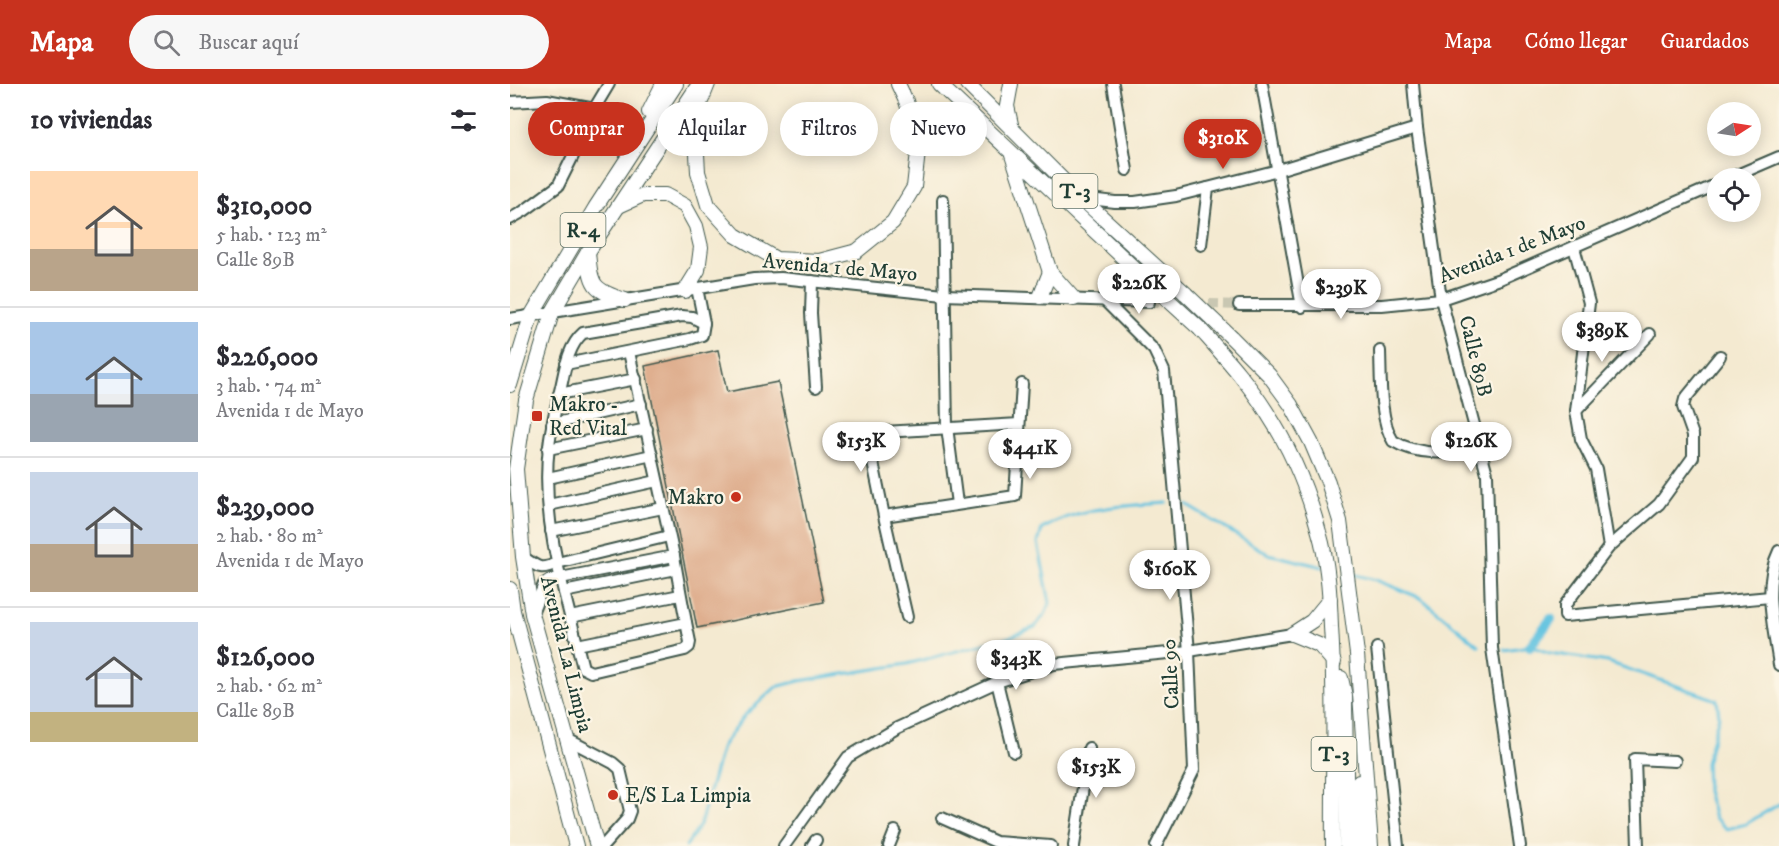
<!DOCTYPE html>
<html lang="es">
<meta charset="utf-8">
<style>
:root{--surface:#fff;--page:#f7f7f7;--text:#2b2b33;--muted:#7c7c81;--line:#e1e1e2;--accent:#c8321e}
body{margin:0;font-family:"IM FELL DW Pica",serif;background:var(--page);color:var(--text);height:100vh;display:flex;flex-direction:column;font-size:22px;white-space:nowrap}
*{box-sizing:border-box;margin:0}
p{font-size:20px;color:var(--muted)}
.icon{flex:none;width:33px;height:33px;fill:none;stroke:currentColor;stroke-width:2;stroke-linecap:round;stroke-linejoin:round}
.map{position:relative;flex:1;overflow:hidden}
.drawer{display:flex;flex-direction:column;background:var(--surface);width:510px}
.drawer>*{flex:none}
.guide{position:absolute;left:18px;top:18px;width:570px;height:54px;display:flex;gap:12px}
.needle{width:39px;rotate:78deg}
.tools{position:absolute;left:1197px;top:18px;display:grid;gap:12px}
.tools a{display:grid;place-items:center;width:54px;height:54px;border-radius:50%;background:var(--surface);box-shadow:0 3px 15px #0003;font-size:30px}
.price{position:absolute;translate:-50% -51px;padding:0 14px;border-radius:21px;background:#fff;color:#222;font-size:20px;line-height:39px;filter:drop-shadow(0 2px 3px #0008)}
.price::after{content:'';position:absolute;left:50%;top:36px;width:18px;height:14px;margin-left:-9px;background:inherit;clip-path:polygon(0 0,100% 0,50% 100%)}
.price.selected{background:var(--accent);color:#fff}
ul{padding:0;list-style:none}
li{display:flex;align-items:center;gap:18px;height:150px;padding:0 30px}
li+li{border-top:2px solid var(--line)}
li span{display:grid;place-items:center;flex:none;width:168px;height:120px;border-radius:0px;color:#555}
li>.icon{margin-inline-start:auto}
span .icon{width:72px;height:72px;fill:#fffc;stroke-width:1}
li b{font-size:26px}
h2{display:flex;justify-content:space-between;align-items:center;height:72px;padding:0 30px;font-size:26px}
.tag{padding:0 21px;border-radius:27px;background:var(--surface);box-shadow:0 3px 15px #0003;font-size:21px;line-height:54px}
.tag.selected{background:var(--accent);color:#fff}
header{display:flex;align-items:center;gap:36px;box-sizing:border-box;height:84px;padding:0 30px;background:var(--accent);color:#fff}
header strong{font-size:28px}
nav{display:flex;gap:33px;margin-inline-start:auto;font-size:21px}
.search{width:420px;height:54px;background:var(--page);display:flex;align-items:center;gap:15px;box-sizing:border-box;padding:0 21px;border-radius:33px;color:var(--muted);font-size:22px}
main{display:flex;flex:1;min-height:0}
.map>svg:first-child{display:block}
</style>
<header>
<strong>Mapa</strong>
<div class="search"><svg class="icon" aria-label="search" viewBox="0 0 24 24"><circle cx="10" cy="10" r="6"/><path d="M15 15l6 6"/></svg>Buscar aquí</div>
<nav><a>Mapa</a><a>Cómo llegar</a><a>Guardados</a></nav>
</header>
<main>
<section class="drawer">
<h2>10 viviendas<svg class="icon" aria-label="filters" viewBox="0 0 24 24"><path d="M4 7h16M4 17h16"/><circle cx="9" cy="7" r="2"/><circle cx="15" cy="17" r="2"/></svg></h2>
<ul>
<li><span style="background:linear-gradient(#ffd9b3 65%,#b9a48a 0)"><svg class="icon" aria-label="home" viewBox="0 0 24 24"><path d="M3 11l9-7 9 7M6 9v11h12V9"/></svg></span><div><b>$310,000</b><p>5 hab. · 123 m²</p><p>Calle 89B</p></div></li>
<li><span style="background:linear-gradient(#a9c7e8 60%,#9aa5b1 0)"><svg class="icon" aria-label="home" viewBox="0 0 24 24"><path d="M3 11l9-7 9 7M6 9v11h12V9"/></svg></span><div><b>$226,000</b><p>3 hab. · 74 m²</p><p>Avenida 1 de Mayo</p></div></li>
<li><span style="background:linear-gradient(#c9d6e8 60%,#b9a48a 0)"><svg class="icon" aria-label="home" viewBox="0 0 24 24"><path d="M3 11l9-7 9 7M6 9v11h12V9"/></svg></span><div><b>$239,000</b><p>2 hab. · 80 m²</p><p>Avenida 1 de Mayo</p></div></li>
<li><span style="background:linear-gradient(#c9d6e8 75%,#c2b280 0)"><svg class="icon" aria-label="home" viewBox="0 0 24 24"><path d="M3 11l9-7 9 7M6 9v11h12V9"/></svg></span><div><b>$126,000</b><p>2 hab. · 62 m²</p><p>Calle 89B</p></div></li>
</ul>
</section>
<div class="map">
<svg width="1269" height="762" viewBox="0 0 1269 762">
<rect width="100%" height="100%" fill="#fcf5e5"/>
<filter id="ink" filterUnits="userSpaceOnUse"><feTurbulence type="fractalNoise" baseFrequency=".0167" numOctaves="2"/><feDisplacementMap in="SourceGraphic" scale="12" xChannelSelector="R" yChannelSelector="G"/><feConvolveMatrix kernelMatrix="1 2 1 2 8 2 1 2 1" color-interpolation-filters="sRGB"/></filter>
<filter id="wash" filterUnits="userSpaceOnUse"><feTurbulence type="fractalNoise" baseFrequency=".008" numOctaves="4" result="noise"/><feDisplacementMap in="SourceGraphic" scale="24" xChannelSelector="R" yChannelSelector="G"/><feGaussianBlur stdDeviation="1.35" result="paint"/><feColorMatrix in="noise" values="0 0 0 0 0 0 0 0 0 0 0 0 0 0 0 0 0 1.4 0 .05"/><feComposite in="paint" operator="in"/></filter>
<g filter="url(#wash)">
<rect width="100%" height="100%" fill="#f4ead1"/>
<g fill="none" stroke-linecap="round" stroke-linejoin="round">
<!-- stream -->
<g stroke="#62c3e0" stroke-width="3">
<path d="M677 421 758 470 813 483"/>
<path d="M842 490 866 496 911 514 969 562"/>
<path d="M994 566 1020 562 1040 569 1098 578 1207 616 1209 632 1196 679 1197 707 1205 734 1217 745 1236 740 1269 720"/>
<path d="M176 762 190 741 212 662 235 631 266 603 289 597 397 580 497 554 525 543 536 529 540 519 528 459 532 445C570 422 613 422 657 419"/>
</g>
<!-- canal -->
<path stroke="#62c3e0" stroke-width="10" d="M1020 562 1041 535"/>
</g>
<g id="blocks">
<!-- building -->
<path fill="#dfaf8f" d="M208 266 217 308 268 298 314 518 187 544 135 282Z"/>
</g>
</g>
<g filter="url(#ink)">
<use href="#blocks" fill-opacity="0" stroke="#3f574c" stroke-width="1.5"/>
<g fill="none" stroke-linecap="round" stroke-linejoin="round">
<!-- minor-tunnel -->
<path stroke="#c9c7b2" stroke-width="10" stroke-dasharray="10 5" stroke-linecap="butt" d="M639 218 729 221"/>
<!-- minor casing -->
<g stroke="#3f574c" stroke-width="14">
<g id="minor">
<path d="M603 0 617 86"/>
<path d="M752 0 792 223"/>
<path d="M903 0 907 44"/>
<path d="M0 18 37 16 85 25"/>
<path d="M1220 94 1269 73"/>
<path d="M571 114 605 118H625L666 112 768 86 907 44 931 215 977 390 982 564 1010 762"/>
<path d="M433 116 437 343 447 420"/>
<path d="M0 135 14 127 48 102 63 72 81 30 99 0"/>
<path d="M691 161 698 104"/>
<path d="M1064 163 1079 219 1066 327 1071 355 1086 385 1099 463"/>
<path d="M302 197 301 229 306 303"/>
<path d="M594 216 644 266 654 287 679 567 684 686 646 762"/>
<path d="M729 221H872L931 215 990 195 1208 100"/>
<path d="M0 235 244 195 271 194 434 211 639 218"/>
<path d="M870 267C871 293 869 335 883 357 909 373 942 369 970 365"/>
<path d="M1210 272 1175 315 1173 323 1183 351V373L1149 420 1099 463 1055 521V532L1260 513"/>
<path d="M56 280 180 255 192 251 194 239 187 204"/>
<path d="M49 310 126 295"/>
<path d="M1066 327 1140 250"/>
<path d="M42 340 131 320"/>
<path d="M509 340 357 349 374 432 505 412 512 300"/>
<path d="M38 365 137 345"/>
<path d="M38 394 142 371"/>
<path d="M39 421 147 397"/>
<path d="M374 432 397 533"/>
<path d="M41 447 153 424"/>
<path d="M1269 467C1252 501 1264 545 1269 581"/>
<path d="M164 472C169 501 174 529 180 558L179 563 175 566 81 588 73 584 54 508 166 485"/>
<path d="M13 473C28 483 30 487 47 479L159 452"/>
<path d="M54 508C42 462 33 410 39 362 41 342 46 323 51 303 55 285 58 262 73 249L172 232 182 233 194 239"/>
<path d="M22 530 34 500 40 496 164 472 119 268"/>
<path d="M60 533 170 511"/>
<path d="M67 561 176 539"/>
<path d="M867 564 888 762"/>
<path d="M487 598 504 668"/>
<path d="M57 655 103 679 110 685 120 727 117 735 93 762"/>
<path d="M432 734 486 758 541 762"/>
<path d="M274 762 338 673 387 644 487 598 544 580 679 567 782 550"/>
<path d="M302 762 306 756"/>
<path d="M379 762 385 747"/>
<path d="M564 762 579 664"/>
<path d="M1128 762 1125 675 1165 677"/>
</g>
</g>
<!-- major casing -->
<g stroke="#3f574c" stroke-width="16">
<g id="major">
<path d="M198 0 189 22 186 52 188 88 198 121 225 151 266 175 309 177 347 167 383 138 404 103 409 59 396 17 388 0"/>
<path d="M429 0 644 203"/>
<path d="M457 0 571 114 676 210"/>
<path d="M501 0 497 22 502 45"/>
<path d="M139 28 153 0"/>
<path d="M502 71 540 188 564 215"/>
<path d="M109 122 133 111H155L175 122 186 142 191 163 188 186 175 207"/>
<path d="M78 168C81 201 82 206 115 216"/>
<path d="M530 213 540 188"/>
<path d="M690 245C713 271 737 297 756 327 779 362 798 406 809 448 818 478 820 511 821 543 826 616 822 689 823 762"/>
<path d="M721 253 759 291 781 321 801 358 818 398 830 437 847 570 861 762"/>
<path d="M0 301 21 232 85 124 166 0"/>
<path d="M0 505 3 527 66 762"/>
<path d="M782 550 802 537 820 515"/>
<path d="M782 550 809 561 824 578"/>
<path d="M831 594 835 612 837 762"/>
<path d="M849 698 848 728 850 762"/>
<path d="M87 762 22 530 13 473 6 385 16 316 42 229 78 168 189 0"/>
</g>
</g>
<!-- minor -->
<use href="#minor" stroke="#fff" stroke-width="10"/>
<!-- major -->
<use href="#major" stroke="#fff" stroke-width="14"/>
<!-- major-bridge casing -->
<g stroke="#3f574c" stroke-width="16" stroke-linecap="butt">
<g id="major-bridge">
<path d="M644 203 690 245"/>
<path d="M676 210 721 253"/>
</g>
</g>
<!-- major-bridge -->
<use href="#major-bridge" stroke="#fff" stroke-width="14"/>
</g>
</g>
<!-- markers -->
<g fill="#c8321e" stroke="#fcf5e5" stroke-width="2">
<rect x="21" y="326" width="12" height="12" rx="3"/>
<circle cx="226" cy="413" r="6"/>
<circle cx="103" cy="711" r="6"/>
</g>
<g text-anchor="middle" stroke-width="4.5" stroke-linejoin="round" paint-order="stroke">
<!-- shield labels -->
<g fill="#fcf5e5" stroke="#617469" stroke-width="1.5">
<rect x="542.5" y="90" width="45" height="34" rx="4.5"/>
<rect x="50.5" y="129" width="45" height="34" rx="4.5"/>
<rect x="801.5" y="653" width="45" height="34" rx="4.5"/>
</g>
<g font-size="20" font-weight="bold" fill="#1f3d34">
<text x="565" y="114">T-3</text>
<text x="73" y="153">R-4</text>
<text x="824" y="677">T-3</text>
</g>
<!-- street labels -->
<g font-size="21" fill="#1f3d34" stroke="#fcf5e5">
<text transform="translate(1002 165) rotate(-21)" y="7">Avenida 1 de Mayo</text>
<text transform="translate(330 183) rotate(5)" y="7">Avenida 1 de Mayo</text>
<text transform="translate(966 272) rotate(76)" y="7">Calle 89B</text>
<text transform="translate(57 570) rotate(76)" y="7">Avenida La Limpia</text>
<text transform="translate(660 590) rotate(-93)" y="7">Calle 90</text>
</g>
<!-- poi labels -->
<g font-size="21" fill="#1f3d34" stroke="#fcf5e5" text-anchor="start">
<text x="39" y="327">Makro -<tspan x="39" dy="24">Red Vital</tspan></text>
<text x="214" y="420" text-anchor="end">Makro</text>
<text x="115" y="718">E/S La Limpia</text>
</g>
</g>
</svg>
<div class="tools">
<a><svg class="needle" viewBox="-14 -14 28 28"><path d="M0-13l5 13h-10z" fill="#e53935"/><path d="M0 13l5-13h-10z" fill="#7c7c81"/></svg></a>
<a><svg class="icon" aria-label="locate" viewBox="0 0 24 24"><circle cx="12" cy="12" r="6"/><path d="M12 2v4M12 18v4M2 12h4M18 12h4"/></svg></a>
</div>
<b class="price selected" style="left:713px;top:86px">$310K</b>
<b class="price" style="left:629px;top:231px">$226K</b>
<b class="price" style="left:831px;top:236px">$239K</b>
<b class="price" style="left:1092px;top:279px">$389K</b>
<b class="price" style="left:351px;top:389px">$153K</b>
<b class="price" style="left:961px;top:389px">$126K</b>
<b class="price" style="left:520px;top:396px">$441K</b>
<b class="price" style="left:660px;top:517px">$160K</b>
<b class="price" style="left:506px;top:607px">$343K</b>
<b class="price" style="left:586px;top:715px">$153K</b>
<div class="guide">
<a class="tag selected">Comprar</a>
<a class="tag">Alquilar</a>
<a class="tag">Filtros</a>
<a class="tag">Nuevo</a>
</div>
</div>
</main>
